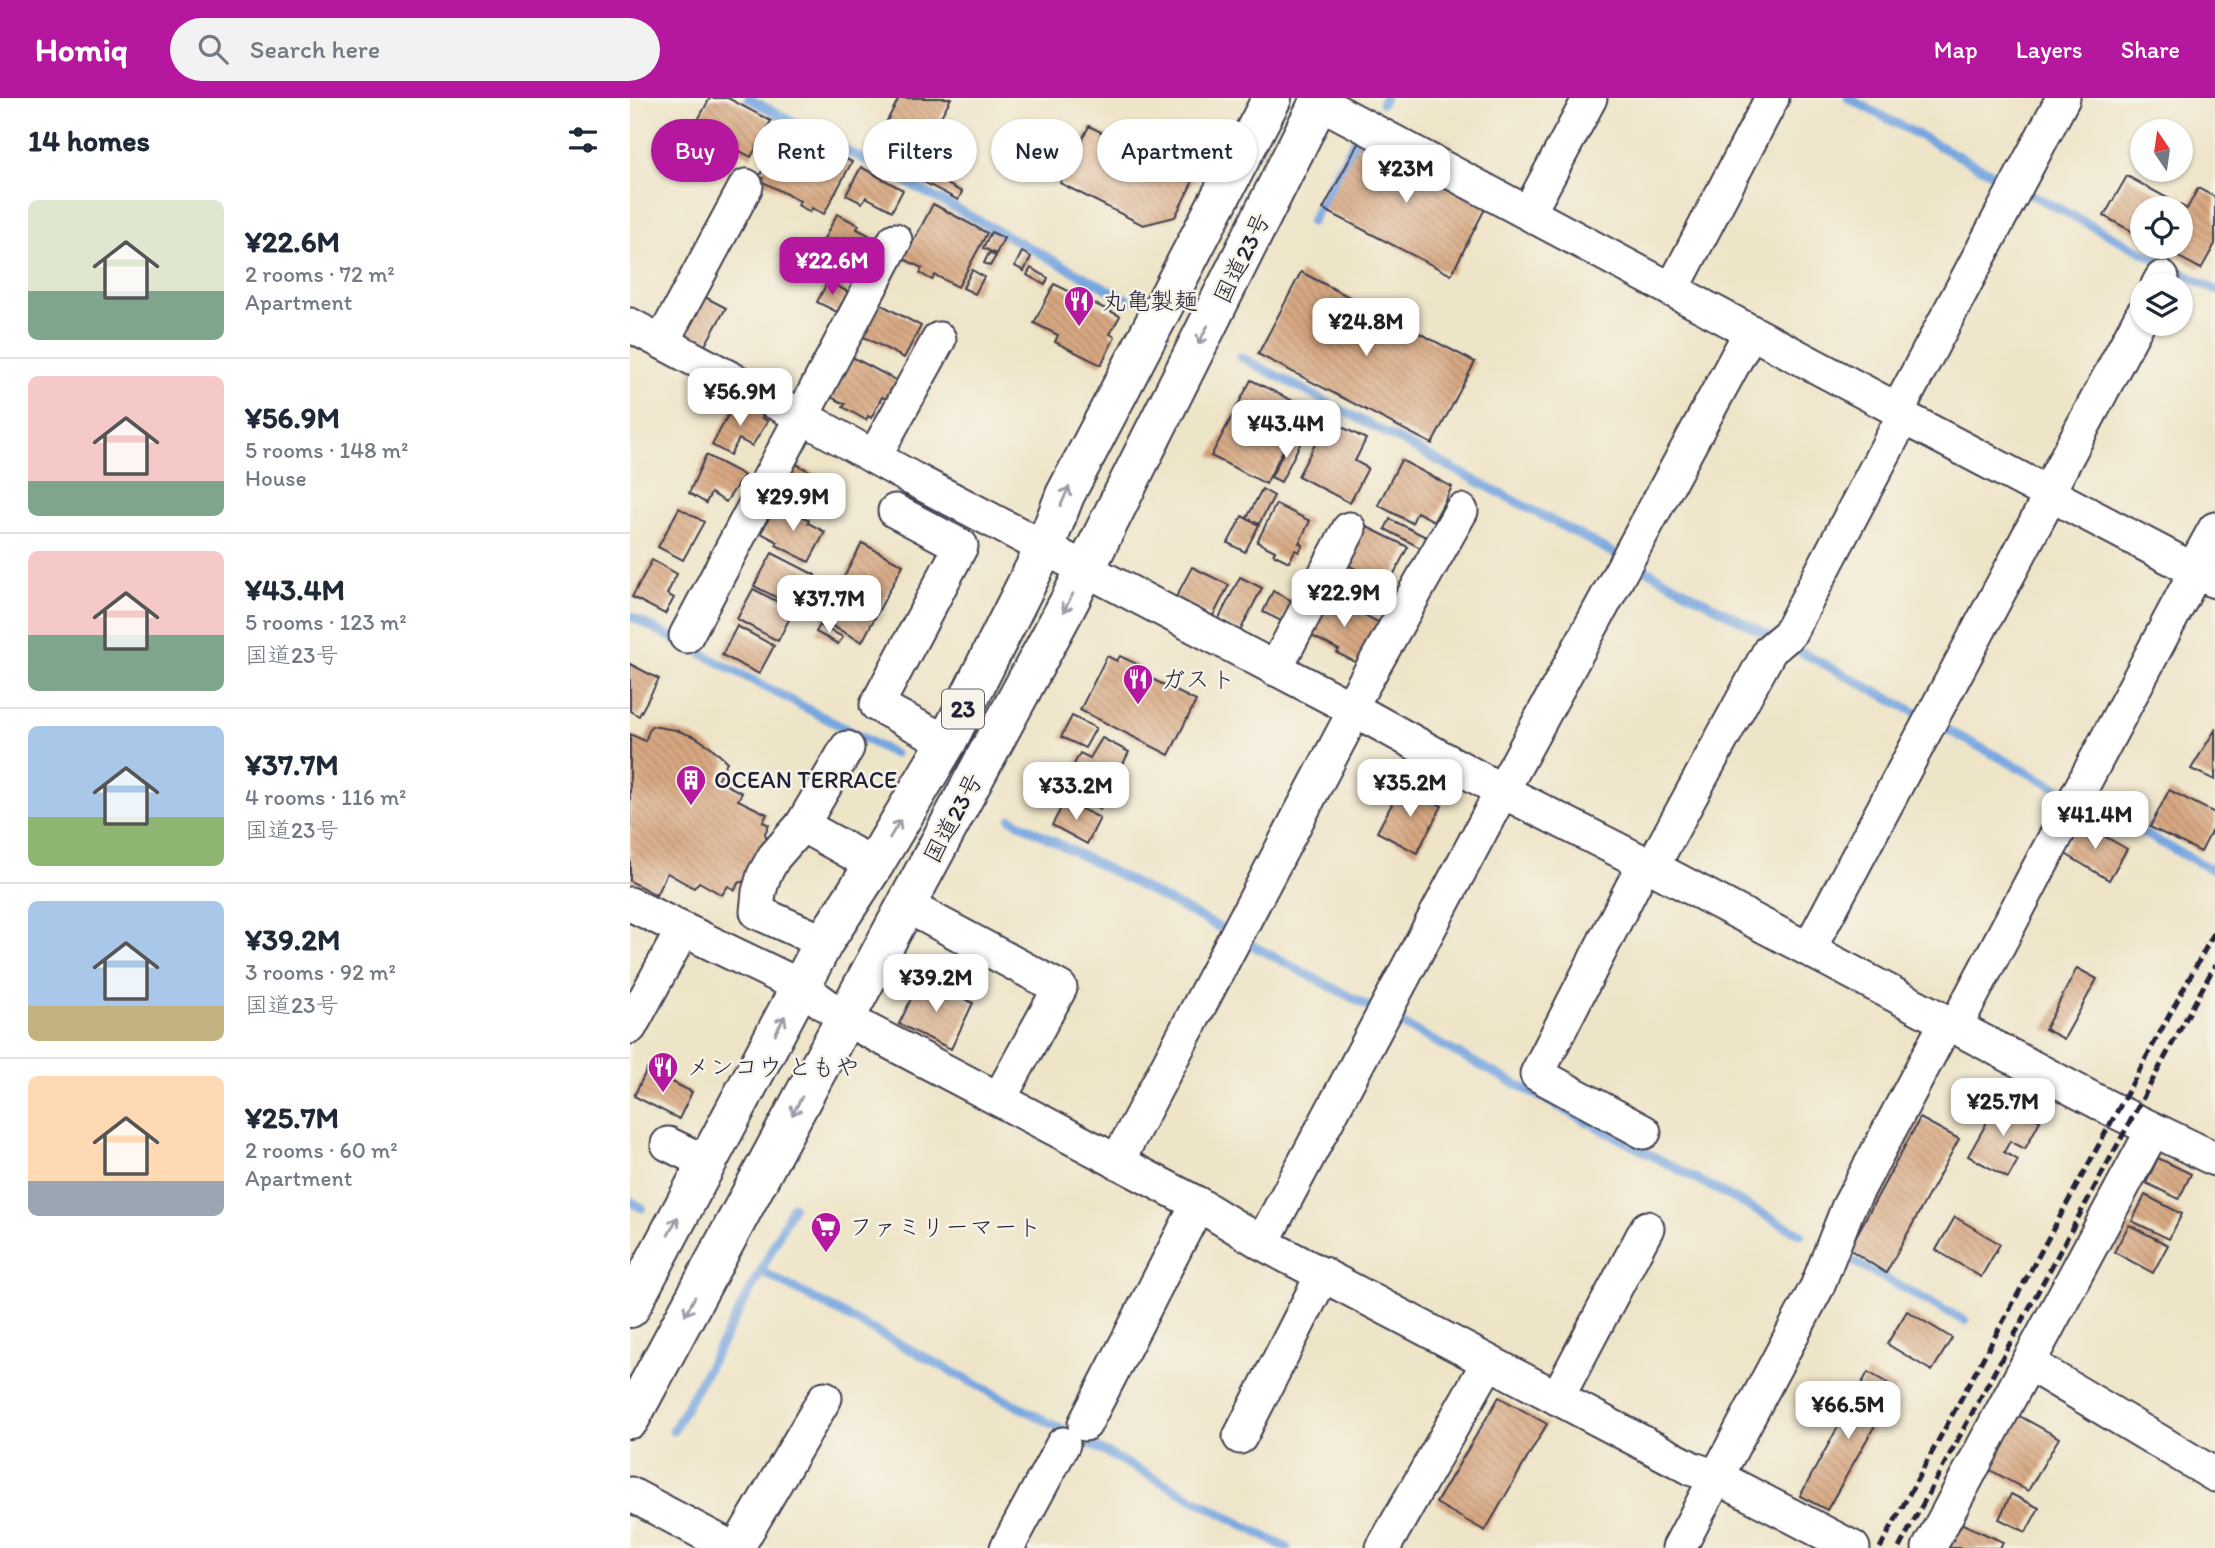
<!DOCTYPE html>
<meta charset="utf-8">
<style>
:root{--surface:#fff;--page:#f2f2f3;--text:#1f2937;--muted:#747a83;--line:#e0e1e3;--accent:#b5179e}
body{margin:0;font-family:Itim,"Klee One",sans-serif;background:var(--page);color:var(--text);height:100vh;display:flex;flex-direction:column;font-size:26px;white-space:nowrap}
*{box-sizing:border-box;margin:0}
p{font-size:23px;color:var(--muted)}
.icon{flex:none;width:38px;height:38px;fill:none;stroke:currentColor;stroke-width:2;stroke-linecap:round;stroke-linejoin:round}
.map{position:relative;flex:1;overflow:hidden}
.panel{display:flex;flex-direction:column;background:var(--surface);width:630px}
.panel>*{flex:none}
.guide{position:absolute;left:21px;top:21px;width:665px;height:63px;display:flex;gap:14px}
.needle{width:46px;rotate:347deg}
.controls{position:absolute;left:1500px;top:21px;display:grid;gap:14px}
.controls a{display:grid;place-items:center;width:63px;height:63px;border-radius:50%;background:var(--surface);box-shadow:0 2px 5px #0004;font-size:35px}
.price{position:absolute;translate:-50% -60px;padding:0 16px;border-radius:14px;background:#fff;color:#222;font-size:23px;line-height:46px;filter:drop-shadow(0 2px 4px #0008)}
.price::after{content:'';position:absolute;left:50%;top:42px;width:21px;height:16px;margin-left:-10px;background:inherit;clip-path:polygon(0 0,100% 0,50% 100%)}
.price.on{background:var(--accent);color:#fff}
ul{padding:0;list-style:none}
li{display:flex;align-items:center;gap:21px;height:175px;padding:0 28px}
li+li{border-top:2px solid var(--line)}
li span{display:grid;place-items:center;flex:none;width:196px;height:140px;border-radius:10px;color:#555}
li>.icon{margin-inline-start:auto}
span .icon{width:84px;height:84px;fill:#fffc;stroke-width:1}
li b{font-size:30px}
h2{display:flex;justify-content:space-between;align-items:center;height:84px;padding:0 28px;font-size:30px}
.tag{padding:0 24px;border-radius:32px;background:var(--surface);box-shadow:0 2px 5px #0004;font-size:24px;line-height:63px}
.tag.on{background:var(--accent);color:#fff}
header{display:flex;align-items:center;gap:42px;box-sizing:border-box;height:98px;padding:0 35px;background:var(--accent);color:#fff}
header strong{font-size:33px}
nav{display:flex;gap:38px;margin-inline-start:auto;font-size:24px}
.search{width:490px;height:63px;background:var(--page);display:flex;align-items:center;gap:18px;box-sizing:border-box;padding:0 24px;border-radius:38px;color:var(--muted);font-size:26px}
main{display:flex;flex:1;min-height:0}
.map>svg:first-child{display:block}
</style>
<header>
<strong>Homiq</strong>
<div class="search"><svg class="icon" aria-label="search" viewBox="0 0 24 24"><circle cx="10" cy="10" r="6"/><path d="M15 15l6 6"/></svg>Search here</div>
<nav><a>Map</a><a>Layers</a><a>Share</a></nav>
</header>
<main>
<section class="panel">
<h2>14 homes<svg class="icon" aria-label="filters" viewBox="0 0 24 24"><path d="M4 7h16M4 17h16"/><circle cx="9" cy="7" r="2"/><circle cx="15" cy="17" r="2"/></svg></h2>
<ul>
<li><span style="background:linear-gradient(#dfe7d0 65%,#7fa58c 0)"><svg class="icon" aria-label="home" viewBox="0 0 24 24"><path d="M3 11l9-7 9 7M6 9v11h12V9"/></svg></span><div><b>¥22.6M</b><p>2 rooms · 72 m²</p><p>Apartment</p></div></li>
<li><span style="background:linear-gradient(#f6c9c9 75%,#7fa58c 0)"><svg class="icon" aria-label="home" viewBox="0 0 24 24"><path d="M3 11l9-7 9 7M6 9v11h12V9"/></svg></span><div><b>¥56.9M</b><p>5 rooms · 148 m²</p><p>House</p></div></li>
<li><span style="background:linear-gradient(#f6c9c9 60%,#7fa58c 0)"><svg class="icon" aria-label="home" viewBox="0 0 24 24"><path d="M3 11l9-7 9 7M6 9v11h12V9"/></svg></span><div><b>¥43.4M</b><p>5 rooms · 123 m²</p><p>国道23号</p></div></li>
<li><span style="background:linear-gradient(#a9c7e8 65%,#8fb573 0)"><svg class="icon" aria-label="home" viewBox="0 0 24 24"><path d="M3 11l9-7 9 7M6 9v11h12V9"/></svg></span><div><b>¥37.7M</b><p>4 rooms · 116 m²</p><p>国道23号</p></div></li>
<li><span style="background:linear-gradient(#a9c7e8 75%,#c2b280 0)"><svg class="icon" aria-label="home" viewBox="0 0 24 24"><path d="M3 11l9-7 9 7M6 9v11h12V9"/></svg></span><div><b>¥39.2M</b><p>3 rooms · 92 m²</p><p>国道23号</p></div></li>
<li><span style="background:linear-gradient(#ffd9b3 75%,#9aa5b1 0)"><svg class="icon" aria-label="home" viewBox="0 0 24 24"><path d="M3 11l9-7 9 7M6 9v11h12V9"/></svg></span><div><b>¥25.7M</b><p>2 rooms · 60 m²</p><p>Apartment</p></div></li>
</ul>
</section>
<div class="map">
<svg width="1585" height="1450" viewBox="0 0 1585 1450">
<defs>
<pattern id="building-back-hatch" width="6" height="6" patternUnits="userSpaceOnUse" patternTransform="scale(1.75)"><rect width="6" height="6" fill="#d7a781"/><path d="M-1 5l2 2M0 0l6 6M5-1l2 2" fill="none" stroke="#b88f70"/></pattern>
</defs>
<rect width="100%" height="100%" fill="#f7f3e8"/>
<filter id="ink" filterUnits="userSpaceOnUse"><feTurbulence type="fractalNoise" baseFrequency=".0143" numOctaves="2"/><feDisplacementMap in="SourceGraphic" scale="14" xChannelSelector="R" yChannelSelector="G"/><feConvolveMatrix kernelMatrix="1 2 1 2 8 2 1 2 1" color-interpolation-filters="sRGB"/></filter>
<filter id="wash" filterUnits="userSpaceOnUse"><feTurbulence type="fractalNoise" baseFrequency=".00686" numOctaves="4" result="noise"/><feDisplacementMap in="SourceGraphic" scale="28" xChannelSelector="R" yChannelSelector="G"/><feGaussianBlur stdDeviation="1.57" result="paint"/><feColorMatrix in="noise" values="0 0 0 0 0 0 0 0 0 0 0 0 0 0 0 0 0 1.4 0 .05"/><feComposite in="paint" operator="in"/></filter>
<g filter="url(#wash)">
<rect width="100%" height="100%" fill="#eee4c7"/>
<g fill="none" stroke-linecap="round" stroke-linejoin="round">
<!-- stream -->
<g stroke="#77a6e0" stroke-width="9">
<path d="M118 0 500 203"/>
<path d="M1218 0 1380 85"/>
<path d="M752 5 755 0"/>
<path d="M1393 92 1585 192"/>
<path d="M681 124 725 42"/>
<path d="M611 259 991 459"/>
<path d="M1003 465 1145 541"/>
<path d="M0 518 264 656"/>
<path d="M1158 547 1294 619"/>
<path d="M1306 626 1585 773"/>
<path d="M381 721 600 835"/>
<path d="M612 842 1171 1136"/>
<path d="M0 1103 12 1110"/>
<path d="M1219 1161 1335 1223"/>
<path d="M131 1173 657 1450"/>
<path d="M43 1333 131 1173 163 1108"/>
</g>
</g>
<g id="blocks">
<!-- building -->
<g fill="url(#building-back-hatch)">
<path d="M80 0H98L141 23 121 59 64 29Z"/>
<path d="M269 0H321L289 59 249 38Z"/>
<path d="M459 28 564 81 545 119 513 127 430 85Z"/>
<path d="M537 30 579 51 565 79 523 58Z"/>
<path d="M732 38 859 103 821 177 693 111Z"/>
<path d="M150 40 185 58 191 48 222 64 194 116 182 110 180 114 168 107 170 103 131 83 133 80 129 79Z"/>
<path d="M269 60 332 94 328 102 265 69Z"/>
<path d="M231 69 273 92 262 113 236 99 232 105 216 97Z"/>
<path d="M1497 78 1557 111 1568 90 1585 99V146L1571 171 1530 149H1550V110H1512V139L1474 118Z"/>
<path d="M303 106 357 135 328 189 305 177 302 182 290 175 292 170 274 161Z"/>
<path d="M207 116 229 127 227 131 239 137 224 164 212 158 206 169 185 158Z"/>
<path d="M361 134 374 140 366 156 353 150Z"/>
<path d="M392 154 401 159 394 173 385 168Z"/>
<path d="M359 155 366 158 360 168 354 165Z"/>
<path d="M401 170 418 180 415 187 397 177Z"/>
<path d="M342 172 354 179 345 196 333 190Z"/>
<path d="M671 174 845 264 802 346 628 256Z"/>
<path d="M198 183 218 194 207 214 187 204Z"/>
<path d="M424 186 490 218 480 236 485 239 471 267 425 244 428 237 404 225Z"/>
<path d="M71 197 96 210 74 249 49 236Z"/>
<path d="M250 206 291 228 274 260 232 238Z"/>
<path d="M222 259 266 282 256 301 252 299 241 320 238 318 236 322 213 309 215 306 201 299Z"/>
<path d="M621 282 675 309 636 386 581 358Z"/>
<path d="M106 302 134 317 132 320 138 323 122 348 109 341 100 357 82 347Z"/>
<path d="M698 322 736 341 725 363 738 370 720 405 668 378Z"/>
<path d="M661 339 671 344 651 384 641 379Z"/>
<path d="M76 357 114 377 96 404 81 395 76 405 59 395Z"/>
<path d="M771 362 822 389 804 423 787 414 782 425 748 407Z"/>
<path d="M164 365 210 389 195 416 186 411 185 415 175 410 176 406 169 403 167 406 148 396Z"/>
<path d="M632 391 644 398 629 426 617 420Z"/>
<path d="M147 405 179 422 178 425 195 434 179 464 146 447 148 444 131 435Z"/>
<path d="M646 406 680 423 669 445 673 447 669 454 665 452 659 464 643 456 645 453 627 444Z"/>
<path d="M49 410 74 424 53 462 28 449Z"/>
<path d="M612 418 629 427 615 454 598 445Z"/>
<path d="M760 421 800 441 794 452 755 431Z"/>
<path d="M735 428 778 449 758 487 716 466Z"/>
<path d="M232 445 273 467 232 544 191 522Z"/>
<path d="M142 455 185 477 167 510 124 488Z"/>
<path d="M22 462 47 476 37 496 44 500 35 516 2 499Z"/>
<path d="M562 469 599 487 583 518 546 499Z"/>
<path d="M610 479 632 490 610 533 588 522Z"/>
<path d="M123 491 164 512 148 543 107 521Z"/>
<path d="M643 493 662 503 651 523 633 514Z"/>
<path d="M698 498 750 525 729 566 707 555 709 552 678 536Z"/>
<path d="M190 527 213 539 208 546 186 534Z"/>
<path d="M107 528 144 548 129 576 92 557Z"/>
<path d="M477 558 487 563 490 558 511 568 508 574 566 603 539 657 450 612Z"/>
<path d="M0 566 29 581 9 618 0 613Z"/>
<path d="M442 618 466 630 455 650 431 639Z"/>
<path d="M21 628 46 632 65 639 81 649 97 664 87 682 112 695 108 702 137 716 133 724 139 727 135 735 137 743 118 782 108 785 105 792 98 788 92 797 69 784 64 790 37 775 26 797 0 783V636L15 643Z"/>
<path d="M1585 632V682L1561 671Z"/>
<path d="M472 640 499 654 470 712 441 697 444 691 441 690 449 674 442 670 450 655 460 660Z"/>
<path d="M772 687 812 708 787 755 747 734Z"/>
<path d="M1539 692 1585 715V726L1571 754 1520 729Z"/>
<path d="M435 703 470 720 457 746 422 727Z"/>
<path d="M1450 724 1497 751 1479 782 1432 754Z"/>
<path d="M1447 870 1467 881 1434 941 1415 931Z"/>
<path d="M291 880 343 905 321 951 269 926Z"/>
<path d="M17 971 62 994 49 1021 4 998Z"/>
<path d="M1370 1001 1410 1023 1395 1051 1380 1043 1374 1054 1388 1062 1378 1080 1338 1058Z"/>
<path d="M1290 1020 1329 1041 1256 1175 1219 1151Z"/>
<path d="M1528 1060 1561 1076 1549 1101 1516 1085Z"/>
<path d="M1515 1097 1552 1116 1539 1141 1502 1123Z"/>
<path d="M1325 1119 1370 1146 1351 1179 1306 1152Z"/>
<path d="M1499 1127 1538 1147 1523 1175 1484 1154Z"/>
<path d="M1277 1213 1322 1240 1302 1273 1257 1246Z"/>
<path d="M1238 1274 1266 1290 1197 1412 1170 1398Z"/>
<path d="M869 1299 917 1326 855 1433 806 1405Z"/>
<path d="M1386 1316 1429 1340 1398 1393 1355 1369Z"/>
<path d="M1381 1396 1409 1410 1396 1434 1369 1421Z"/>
<path d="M1317 1419 1373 1444 1370 1450H1303Z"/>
</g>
</g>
</g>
<g filter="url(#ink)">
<use href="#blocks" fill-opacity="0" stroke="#413f50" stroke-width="2"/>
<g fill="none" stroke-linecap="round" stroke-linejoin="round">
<!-- minor casing -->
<g stroke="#413f50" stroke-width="37">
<g id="minor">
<path d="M689 4 1268 312 1273 319 1585 483"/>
<path d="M899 114 960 0"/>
<path d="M1528 187 1532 180"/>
<path d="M1042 192 1142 0"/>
<path d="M0 227 171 318 283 381 725 612 872 693 1022 769 1487 1014 1585 1061"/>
<path d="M32 244 116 88"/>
<path d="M1268 312 1433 0"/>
<path d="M244 359 309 241"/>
<path d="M1417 396 1512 217"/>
<path d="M265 413 331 448 247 607 317 644"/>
<path d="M1563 471 1585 431"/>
<path d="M56 538 265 142"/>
<path d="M645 571 719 431"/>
<path d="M720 610 831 413"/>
<path d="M172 727 244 767"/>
<path d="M1022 769 1140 552 1159 536 1273 319"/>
<path d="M0 806 170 888 214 920 568 1106 632 1145 1063 1371 1087 1379 1223 1450"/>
<path d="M275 807 430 890 369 1001"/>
<path d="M194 844 127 814 129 794 134 777 144 759 172 727 217 650"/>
<path d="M1179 851 1420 398"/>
<path d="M0 929 52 833"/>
<path d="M1325 929 1566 473"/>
<path d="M1014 1034 907 976 1014 766"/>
<path d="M38 1046 77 1065"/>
<path d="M487 1064 725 612"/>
<path d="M632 1145 872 693 1120 235"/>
<path d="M1398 1265 1585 1377"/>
<path d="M927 1300 1017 1130"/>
<path d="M455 1326 568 1106"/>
<path d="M610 1339 693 1176"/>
<path d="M0 1396 102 1450"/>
<path d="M107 1450 195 1300"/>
<path d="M377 1450 433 1346"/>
<path d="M753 1450 858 1265"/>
<path d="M1049 1450 1187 1189 1218 1110 1316 925"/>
<path d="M1299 1450 1523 1032"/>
</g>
</g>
<!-- highway casing -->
<g stroke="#413f50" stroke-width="42">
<g id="highway">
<path d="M0 1210 194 844 244 767 317 644 415 449 435 397 642 0"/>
<path d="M0 1321 439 504 691 0"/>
</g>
</g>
<!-- minor -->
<use href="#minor" stroke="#fff" stroke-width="33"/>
<!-- highway -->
<use href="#highway" stroke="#fff" stroke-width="38"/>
<!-- rail -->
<g stroke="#22223b" stroke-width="5" stroke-dasharray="10 5" stroke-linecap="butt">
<path d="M1250 1450 1585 833"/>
<path d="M1269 1450 1585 867"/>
</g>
</g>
<!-- one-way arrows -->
<defs><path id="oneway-shaft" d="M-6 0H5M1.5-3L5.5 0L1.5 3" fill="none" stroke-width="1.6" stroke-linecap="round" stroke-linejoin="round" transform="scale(1.75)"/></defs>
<g stroke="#9c9ca7">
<use href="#oneway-shaft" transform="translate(573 237) rotate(117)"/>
<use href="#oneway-shaft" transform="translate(435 398) rotate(-66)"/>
<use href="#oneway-shaft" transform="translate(438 505) rotate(118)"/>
<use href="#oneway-shaft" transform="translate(265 731) rotate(-59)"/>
<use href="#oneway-shaft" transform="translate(150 927) rotate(-62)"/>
<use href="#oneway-shaft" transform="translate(167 1008) rotate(118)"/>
<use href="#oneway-shaft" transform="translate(43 1128) rotate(-62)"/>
<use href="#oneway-shaft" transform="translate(60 1208) rotate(118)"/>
</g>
</g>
<!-- icons -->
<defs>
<g id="restaurant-pin" transform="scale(1.575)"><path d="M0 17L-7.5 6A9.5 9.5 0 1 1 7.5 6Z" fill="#b5179e" stroke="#f7f3e8"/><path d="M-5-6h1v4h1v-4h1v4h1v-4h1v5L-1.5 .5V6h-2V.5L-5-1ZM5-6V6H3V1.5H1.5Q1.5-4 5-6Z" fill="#fff"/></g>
<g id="building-pin" transform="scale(1.575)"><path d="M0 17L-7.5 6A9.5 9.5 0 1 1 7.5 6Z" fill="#b5179e" stroke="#f7f3e8"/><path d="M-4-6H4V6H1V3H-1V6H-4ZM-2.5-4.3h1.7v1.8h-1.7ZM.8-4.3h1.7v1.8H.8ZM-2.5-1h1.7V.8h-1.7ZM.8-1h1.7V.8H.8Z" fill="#fff"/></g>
<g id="supermarket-pin" transform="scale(1.575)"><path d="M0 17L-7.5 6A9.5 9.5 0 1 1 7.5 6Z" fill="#b5179e" stroke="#f7f3e8"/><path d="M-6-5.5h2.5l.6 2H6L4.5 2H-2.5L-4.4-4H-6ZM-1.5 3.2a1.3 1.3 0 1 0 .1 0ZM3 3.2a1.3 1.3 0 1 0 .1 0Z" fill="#fff"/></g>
</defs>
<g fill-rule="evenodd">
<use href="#restaurant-pin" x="449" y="203"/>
<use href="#restaurant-pin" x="508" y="581"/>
<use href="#building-pin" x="61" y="682"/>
<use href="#restaurant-pin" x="33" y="969"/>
<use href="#supermarket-pin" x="196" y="1129"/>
</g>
<g text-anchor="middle" stroke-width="5" stroke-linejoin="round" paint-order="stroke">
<!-- shield labels -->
<rect fill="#f7f3e8" stroke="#62616f" stroke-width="2" x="312" y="591.5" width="42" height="39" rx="5"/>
<g font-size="23" font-weight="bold" fill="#22223b">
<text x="333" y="619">23</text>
</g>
<!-- street labels -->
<g font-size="24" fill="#22223b" stroke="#f7f3e8">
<text transform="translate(612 160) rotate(-64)" y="8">国道23号</text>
<text transform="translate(323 720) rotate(-62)" y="8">国道23号</text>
</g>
<!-- poi labels -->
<g font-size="24" fill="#22223b" stroke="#f7f3e8" text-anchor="start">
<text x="472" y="211">丸亀製麺</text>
<text x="531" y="589">ガスト</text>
<text x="84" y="690">OCEAN TERRACE</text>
<text x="56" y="977">メンコウ ともや</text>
<text x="219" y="1137">ファミリーマート</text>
</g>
</g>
</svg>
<div class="controls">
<a><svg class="needle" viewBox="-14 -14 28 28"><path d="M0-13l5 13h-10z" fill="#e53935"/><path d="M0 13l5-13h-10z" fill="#747a83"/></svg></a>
<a><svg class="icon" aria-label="locate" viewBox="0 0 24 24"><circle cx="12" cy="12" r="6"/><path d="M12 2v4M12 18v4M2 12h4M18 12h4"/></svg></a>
<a><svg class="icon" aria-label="layers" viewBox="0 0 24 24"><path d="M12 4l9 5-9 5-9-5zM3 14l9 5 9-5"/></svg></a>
</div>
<b class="price" style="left:776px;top:107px">¥23M</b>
<b class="price on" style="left:202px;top:199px">¥22.6M</b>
<b class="price" style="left:736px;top:260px">¥24.8M</b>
<b class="price" style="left:110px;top:330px">¥56.9M</b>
<b class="price" style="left:656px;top:362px">¥43.4M</b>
<b class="price" style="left:163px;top:435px">¥29.9M</b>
<b class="price" style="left:714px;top:531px">¥22.9M</b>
<b class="price" style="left:199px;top:537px">¥37.7M</b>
<b class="price" style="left:780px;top:721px">¥35.2M</b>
<b class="price" style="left:446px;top:724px">¥33.2M</b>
<b class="price" style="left:1465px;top:753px">¥41.4M</b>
<b class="price" style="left:306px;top:916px">¥39.2M</b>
<b class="price" style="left:1373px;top:1040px">¥25.7M</b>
<b class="price" style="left:1218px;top:1343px">¥66.5M</b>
<div class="guide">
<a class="tag on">Buy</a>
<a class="tag">Rent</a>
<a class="tag">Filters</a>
<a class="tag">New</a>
<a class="tag">Apartment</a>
</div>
</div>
</main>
